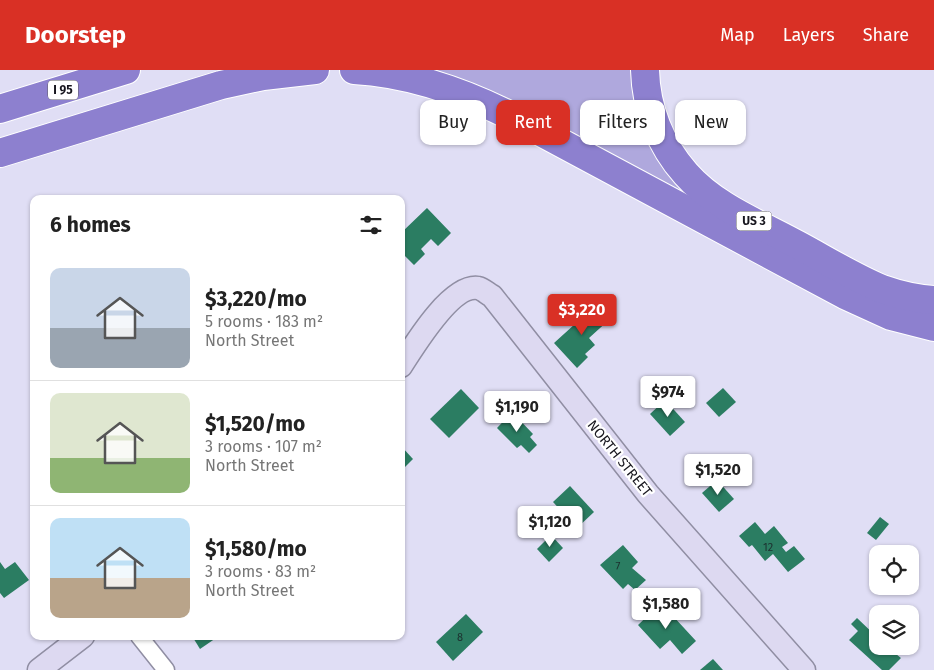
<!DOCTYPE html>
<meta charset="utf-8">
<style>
:root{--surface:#fff;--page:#f2f2f2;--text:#222;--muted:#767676;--line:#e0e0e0;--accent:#d93025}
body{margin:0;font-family:"Fira Sans",sans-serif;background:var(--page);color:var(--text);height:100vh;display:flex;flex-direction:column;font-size:19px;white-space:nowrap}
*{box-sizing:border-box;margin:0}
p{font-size:16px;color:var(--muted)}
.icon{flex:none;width:28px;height:28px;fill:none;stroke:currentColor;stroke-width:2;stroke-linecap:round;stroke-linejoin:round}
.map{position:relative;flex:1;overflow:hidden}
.drawer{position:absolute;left:30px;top:125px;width:375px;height:445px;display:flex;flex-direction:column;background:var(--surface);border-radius:10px;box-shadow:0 1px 4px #0004}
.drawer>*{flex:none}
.top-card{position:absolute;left:420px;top:30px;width:439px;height:45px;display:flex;gap:10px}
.fabs{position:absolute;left:869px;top:475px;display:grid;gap:10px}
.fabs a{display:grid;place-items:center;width:50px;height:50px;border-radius:10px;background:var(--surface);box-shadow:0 1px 4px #0004;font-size:25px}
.price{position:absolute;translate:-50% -42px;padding:0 11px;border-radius:5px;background:#fff;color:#222;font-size:16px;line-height:32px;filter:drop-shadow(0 1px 2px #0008)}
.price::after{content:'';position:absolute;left:50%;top:30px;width:15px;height:11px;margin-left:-8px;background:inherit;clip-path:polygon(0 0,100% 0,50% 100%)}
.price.selected{background:var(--accent);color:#fff}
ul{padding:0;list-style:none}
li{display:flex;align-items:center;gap:15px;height:125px;padding:0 20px}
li+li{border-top:1px solid var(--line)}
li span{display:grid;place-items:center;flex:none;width:140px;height:100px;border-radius:10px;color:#555}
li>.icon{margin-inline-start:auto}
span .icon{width:60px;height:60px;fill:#fffc;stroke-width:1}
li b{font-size:21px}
h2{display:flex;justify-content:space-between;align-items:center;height:60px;padding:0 20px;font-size:21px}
.chip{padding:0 18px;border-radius:10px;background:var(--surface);box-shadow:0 1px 4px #0004;font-size:18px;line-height:45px}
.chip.selected{background:var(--accent);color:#fff}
header{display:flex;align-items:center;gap:30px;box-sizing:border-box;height:70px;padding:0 25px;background:var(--accent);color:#fff}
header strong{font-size:24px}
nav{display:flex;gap:28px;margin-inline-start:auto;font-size:18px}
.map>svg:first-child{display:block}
</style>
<header>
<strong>Doorstep</strong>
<nav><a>Map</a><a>Layers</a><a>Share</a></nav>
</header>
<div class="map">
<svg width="934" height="600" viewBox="0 0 934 600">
<rect width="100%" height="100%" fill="#e0def5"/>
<!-- green -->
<path fill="#afa8dd" d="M433 0H635L712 140 462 10Z"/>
<!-- building -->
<g fill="#2b7d62">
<path d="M427 138 451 163 438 176 431 169 421 179 425 184 414 195 401 182V163Z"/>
<path d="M596 235 610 249 589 268 595 275 585 284 588 287 577 298 554 273Z"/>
<path d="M723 318 736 332 719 347 706 333Z"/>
<path d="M461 319 479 338 449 368 430 349Z"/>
<path d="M665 330 685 352 670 366 650 344Z"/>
<path d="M512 342 533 364 530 367 537 375 529 383 521 375 517 378 497 358Z"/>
<path d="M401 376 413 389 401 401Z"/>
<path d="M717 410 734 429 719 442 702 423Z"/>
<path d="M570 416 594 442 577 458 553 432Z"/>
<path d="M880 447 889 454 876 470 867 463Z"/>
<path d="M755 452 765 464 774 456 788 473 782 477 786 482 794 476 805 489 788 502 773 484 765 491 752 475 749 477 739 466Z"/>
<path d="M551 465 563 478 549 492 537 479Z"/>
<path d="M623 475 638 492 632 498 646 510 635 520 628 514 623 519 600 495Z"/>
<path d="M0 492 5 499 15 492 29 510 4 528 0 523Z"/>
<path d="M661 533 696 571 682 584 670 570 660 579 638 555Z"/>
<path d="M466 544 483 562 453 591 436 572Z"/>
<path d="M857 548 878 568V576H886L901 588 889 600H882L849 570 858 561 851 554Z"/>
<path d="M192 566H219L200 579Z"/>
<path d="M713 589 723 600H700Z"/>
</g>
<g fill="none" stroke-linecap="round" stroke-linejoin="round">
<!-- street casing -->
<g stroke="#908ea3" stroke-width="19">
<path id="street" d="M139 566 166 600"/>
</g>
<!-- secondary casing -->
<g stroke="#908ea3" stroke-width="25">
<g id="secondary">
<path d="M401 296C414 276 451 214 478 218 483 219 488 224 492 226L648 424 804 600"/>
<path d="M39 600 83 566"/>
</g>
</g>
<!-- highway casing -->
<g stroke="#fff" stroke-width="30">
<g id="highway">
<path d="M354 0C410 3 461 21 511 46L845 225 891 246 934 257"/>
<path d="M645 0C646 38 660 75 686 104 715 137 760 154 798 175 826 190 853 207 882 219 899 225 916 229 934 230"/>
<path d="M0 39 126 0"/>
<path d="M0 83 221 15 263 6 315 0"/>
</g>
</g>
<!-- street -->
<use href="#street" stroke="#fff" stroke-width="16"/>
<!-- secondary -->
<use href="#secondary" stroke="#ddd9f1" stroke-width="22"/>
<!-- highway -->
<use href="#highway" stroke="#8d80cf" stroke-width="28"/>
</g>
<g text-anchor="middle" stroke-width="4.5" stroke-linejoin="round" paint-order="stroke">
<!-- number labels -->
<g font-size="11" fill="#1c302f">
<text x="768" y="481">12</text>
<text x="618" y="500">7</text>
<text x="460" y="571">8</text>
</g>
<!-- shield labels -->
<g fill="#fff" stroke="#5d5c62" stroke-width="1">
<rect x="48" y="10.5" width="30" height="19" rx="4"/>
<rect x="736.5" y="141.5" width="35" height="19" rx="4"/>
</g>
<g font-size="12" font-weight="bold" fill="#17161e">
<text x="63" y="24">I 95</text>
<text x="754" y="155">US 3</text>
</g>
<!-- street labels -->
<g font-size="14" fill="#17161e" stroke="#fff">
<text transform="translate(620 388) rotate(51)" y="5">NORTH STREET</text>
</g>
</g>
</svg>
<div class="fabs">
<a><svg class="icon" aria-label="locate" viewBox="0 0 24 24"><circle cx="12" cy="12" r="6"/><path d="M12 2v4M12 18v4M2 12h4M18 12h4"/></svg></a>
<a><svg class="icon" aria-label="layers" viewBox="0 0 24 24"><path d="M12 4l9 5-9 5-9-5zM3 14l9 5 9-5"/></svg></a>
</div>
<b class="price selected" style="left:582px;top:266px">$3,220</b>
<b class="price" style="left:668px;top:348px">$974</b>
<b class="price" style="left:517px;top:363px">$1,190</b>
<b class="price" style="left:718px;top:426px">$1,520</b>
<b class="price" style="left:550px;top:478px">$1,120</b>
<b class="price" style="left:666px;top:560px">$1,580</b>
<div class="top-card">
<a class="chip">Buy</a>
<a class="chip selected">Rent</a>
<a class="chip">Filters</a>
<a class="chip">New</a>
</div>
<section class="drawer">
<h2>6 homes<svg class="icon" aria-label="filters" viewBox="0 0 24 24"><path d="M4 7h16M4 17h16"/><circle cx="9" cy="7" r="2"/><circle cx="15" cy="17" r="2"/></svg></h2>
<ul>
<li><span style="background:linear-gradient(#c9d6e8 60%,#9aa5b1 0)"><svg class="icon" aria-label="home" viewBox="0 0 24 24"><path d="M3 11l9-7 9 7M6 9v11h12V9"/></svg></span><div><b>$3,220/mo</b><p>5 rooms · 183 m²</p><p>North Street</p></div></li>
<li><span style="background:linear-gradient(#dfe7d0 65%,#8fb573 0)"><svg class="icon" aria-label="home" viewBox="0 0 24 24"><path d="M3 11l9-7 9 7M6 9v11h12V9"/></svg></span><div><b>$1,520/mo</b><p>3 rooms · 107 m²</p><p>North Street</p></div></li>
<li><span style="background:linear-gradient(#bfe0f5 60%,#b9a48a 0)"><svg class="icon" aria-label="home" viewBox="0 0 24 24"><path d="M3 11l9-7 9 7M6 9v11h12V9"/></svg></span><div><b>$1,580/mo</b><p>3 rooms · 83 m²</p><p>North Street</p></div></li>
</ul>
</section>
</div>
